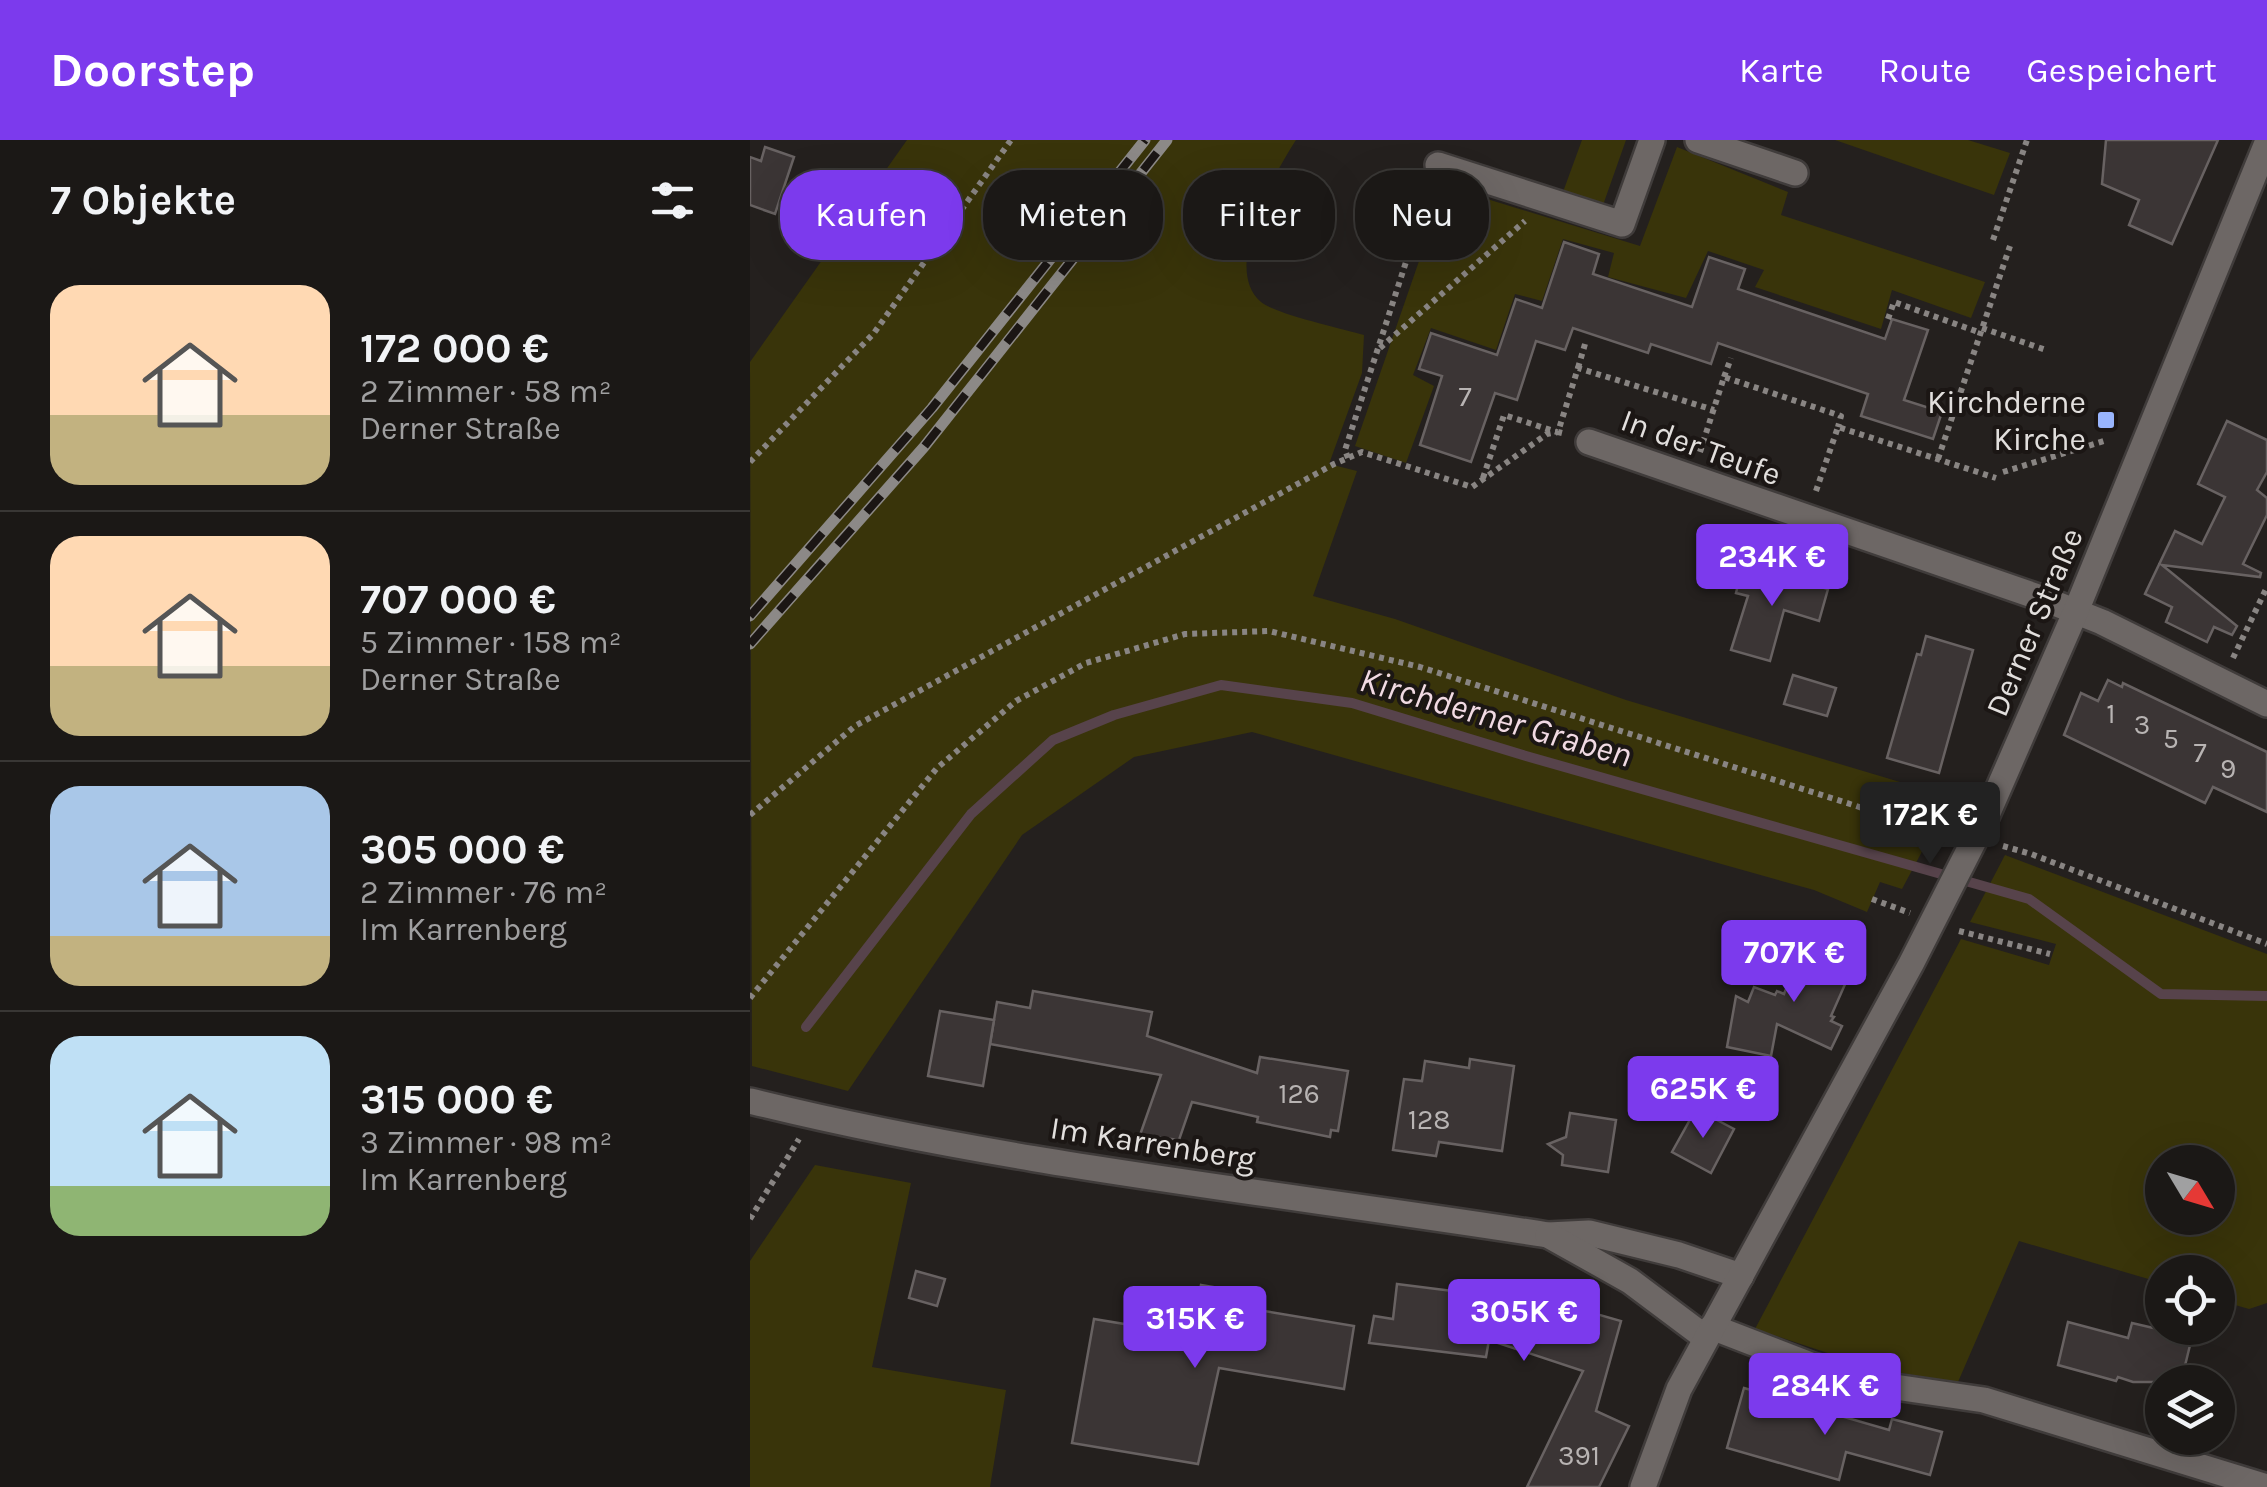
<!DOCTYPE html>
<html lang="de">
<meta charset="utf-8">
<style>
:root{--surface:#1b1816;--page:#282523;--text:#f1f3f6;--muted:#a0a0a1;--line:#393735;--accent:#7c3aed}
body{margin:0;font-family:Karla,sans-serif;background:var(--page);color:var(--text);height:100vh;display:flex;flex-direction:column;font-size:38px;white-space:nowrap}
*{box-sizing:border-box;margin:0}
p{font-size:32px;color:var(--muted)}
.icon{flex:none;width:55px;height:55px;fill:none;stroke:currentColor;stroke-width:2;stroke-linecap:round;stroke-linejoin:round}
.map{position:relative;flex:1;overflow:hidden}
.drawer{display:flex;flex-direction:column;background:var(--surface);width:750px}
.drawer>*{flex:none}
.banner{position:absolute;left:30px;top:30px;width:950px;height:90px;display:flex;gap:20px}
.needle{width:65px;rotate:128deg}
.fabs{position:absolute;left:1395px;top:1005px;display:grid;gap:20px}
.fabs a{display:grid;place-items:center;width:90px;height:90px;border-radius:50%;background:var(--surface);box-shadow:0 10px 40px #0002,0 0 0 2px var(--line);font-size:50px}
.price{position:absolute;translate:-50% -85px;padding:0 22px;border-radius:10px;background:var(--accent);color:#fff;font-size:32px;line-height:65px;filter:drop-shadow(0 2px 5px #0008)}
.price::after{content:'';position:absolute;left:50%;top:60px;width:30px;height:22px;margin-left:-15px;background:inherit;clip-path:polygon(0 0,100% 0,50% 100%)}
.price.current{background:#222;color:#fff}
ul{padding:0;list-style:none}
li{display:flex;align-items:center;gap:30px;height:250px;padding:0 50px}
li+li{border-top:2px solid var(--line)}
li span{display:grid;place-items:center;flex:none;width:280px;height:200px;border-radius:30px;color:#555}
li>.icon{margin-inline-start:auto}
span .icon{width:120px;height:120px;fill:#fffc;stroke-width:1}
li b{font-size:42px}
h2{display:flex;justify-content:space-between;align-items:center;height:120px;padding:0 50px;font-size:42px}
.chip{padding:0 35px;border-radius:40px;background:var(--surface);box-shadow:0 10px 40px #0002,0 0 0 2px var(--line);font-size:35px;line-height:90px}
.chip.current{background:var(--accent);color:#fff}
header{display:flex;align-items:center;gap:60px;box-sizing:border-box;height:140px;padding:0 50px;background:var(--accent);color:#fff}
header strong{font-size:48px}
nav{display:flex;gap:55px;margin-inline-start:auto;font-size:35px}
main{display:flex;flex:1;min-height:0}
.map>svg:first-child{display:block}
</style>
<header>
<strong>Doorstep</strong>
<nav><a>Karte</a><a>Route</a><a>Gespeichert</a></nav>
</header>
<main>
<section class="drawer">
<h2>7 Objekte<svg class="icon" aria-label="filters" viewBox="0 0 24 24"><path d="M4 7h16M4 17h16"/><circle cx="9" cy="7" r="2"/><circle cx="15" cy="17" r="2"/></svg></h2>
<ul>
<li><span style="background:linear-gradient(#ffd9b3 65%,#c2b280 0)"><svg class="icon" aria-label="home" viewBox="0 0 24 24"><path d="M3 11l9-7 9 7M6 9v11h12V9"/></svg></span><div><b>172 000 €</b><p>2 Zimmer · 58 m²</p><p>Derner Straße</p></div></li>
<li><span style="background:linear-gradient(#ffd9b3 65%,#c2b280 0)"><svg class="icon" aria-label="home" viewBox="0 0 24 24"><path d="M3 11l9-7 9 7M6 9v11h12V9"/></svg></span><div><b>707 000 €</b><p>5 Zimmer · 158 m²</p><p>Derner Straße</p></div></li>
<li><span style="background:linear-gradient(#a9c7e8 75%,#c2b280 0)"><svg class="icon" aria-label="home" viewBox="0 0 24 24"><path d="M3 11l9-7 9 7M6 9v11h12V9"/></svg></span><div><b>305 000 €</b><p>2 Zimmer · 76 m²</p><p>Im Karrenberg</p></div></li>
<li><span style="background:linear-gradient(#bfe0f5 75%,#8fb573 0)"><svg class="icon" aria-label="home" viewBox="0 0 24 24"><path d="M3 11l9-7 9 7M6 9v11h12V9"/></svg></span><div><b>315 000 €</b><p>3 Zimmer · 98 m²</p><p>Im Karrenberg</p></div></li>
</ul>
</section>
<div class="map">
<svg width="1517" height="1347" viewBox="0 0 1517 1347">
<rect width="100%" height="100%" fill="#24201e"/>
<!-- green -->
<g fill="#39340a" fill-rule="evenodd">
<path d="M157 0H546C524 34 471 128 511 162 525 174 593 189 614 195L612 233 579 324 607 331 563 456 645 479 876 560 1180 651 1153 695 1176 704 1152 749 1130 742 1117 772 1064 750 502 592 384 617 272 695 98 951 2 926 0 222Z"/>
<path d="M832 0H876L853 65 813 52Z"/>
<path d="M1085 0H1218L1260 13 1244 55Z"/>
<path d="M927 7 1038 52 1031 75 1235 142 1221 178 1142 150 1131 189 1005 147 1014 130 958 111 936 158 858 137 864 113 813 99 792 161 765 154 746 210 681 188 663 235 684 246 656 323 605 306 695 46 890 106Z"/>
<path d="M1255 715 1517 814V1163L1499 1169 1468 1160V1132H1412V1143L1269 1101 1208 1242 1126 1229 1005 1189 1211 799 1299 825 1306 804 1220 782ZM1412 1022H1468V1078H1412Z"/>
<path d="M65 1025 161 1043 122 1227 256 1250 240 1347H0V1121Z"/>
</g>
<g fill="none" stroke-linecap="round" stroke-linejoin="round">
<!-- stream -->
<path stroke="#57434b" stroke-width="10" d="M56 887 221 674 303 600 364 575 471 545 602 563 776 616 1279 759 1411 854 1517 856"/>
</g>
<!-- building -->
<g fill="#3b3535" stroke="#686262" stroke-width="2.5">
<path d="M1356 0H1468L1422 104 1379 85 1389 60 1352 44Z"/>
<path d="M15 7 44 17 25 74 0 65V17L11 21Z"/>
<path d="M814 102 849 114 843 134 942 167 959 117 995 129 988 149 1135 199 1142 179 1178 190 1154 260 1192 272 1183 299 1111 276 1118 254 968 203 961 224 901 204 898 213 823 188 815 210 786 201 767 260 745 253 721 322 670 305 692 236 669 229 681 193 747 215 766 159 792 168Z"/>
<path d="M1477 281 1517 300V332L1507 350 1517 358V375L1493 424 1511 433 1510 437 1412 425 1487 486 1482 495 1464 487 1457 502 1416 482 1422 467 1395 454 1425 391 1452 404 1475 357 1448 344Z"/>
<path d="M993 425 1078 449 1069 481 1034 470 1020 521 981 510 998 456 986 453Z"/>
<path d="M1176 496 1223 510 1189 633 1137 618 1167 514 1171 515Z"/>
<path d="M1043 535 1086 548 1077 576 1034 564Z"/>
<path d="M1358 540 1372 547 1373 543 1517 612V672L1463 647 1455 663 1314 595 1331 553 1348 561Z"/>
<path d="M1055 802 1104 824 1081 876 1084 877 1081 881 1092 886 1081 909 1027 884 1021 916 977 907 986 856 998 862 1004 847 1025 855 1027 851 1034 854Z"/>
<path d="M283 851 402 872 397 896 507 933 510 917 598 931 588 991 581 990 580 997 507 982 508 977 442 962 429 1000 390 995 411 935 240 904 247 862 280 868Z"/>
<path d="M190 871 244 880 233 946 178 936Z"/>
<path d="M720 919 764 926 752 1011 689 1002 686 1016 643 1010 654 939 672 941 675 921 719 928Z"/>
<path d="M946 969 984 989 961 1033 922 1012Z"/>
<path d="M820 973 866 980 858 1032 812 1025 813 1015 798 1004 816 997Z"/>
<path d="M166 1131 195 1139 187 1166 159 1158Z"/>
<path d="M647 1144 790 1162 791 1158 871 1181 846 1271 879 1286 849 1347H777L833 1231 739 1200 736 1217 619 1203 624 1176 643 1179Z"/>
<path d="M451 1145 511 1155 508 1170 604 1186 594 1249 469 1228 448 1324 322 1303 344 1179 441 1195Z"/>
<path d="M1318 1182 1378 1198 1382 1183 1442 1197 1431 1242H1383L1368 1237 1366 1241 1308 1225Z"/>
<path d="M994 1248 1139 1290 1142 1279 1192 1292 1180 1335 1096 1312 1089 1340 977 1308Z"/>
</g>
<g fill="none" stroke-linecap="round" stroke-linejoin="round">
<!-- minor casing -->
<g stroke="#403c3b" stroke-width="30">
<g id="minor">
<path d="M948 0 1045 33"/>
<path d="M688 25 872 84 902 0"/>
<path d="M839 302 1294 459 1352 482 1517 564"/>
<path d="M962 1187 1063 1226 1138 1246 1234 1260 1517 1347"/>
</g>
</g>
<!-- tertiary casing -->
<g stroke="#403c3b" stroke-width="30">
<g id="tertiary">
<path d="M0 961C262 1026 532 1053 798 1095L839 1093 929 1115 991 1136"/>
<path d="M798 1095 880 1141 956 1198"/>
</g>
</g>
<!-- secondary casing -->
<g stroke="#403c3b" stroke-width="30">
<path id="secondary" d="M893 1347 929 1249 1161 824 1237 675 1326 471 1517 3"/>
</g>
<!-- path -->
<g stroke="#898583" stroke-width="6" stroke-dasharray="5 5" stroke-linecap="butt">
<path d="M1243 100 1277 0"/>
<path d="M1138 179 1144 162 1231 193"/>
<path d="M1232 188 1296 210"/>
<path d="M630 208 775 81"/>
<path d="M828 228 835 204"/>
<path d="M974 237 981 218"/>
<path d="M812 293 808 292 828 228 964 270"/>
<path d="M950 312 974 237 1091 276 1088 287"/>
<path d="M598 318 595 310 680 48"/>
<path d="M1188 319 1260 106"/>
<path d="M0 322 124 193 261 0"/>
<path d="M1253 332 1354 301"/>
<path d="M733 338 754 275 807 292"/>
<path d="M1066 351 1088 287 1246 338"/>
<path d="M1483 518 1517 447"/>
<path d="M0 675 105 586 584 324 612 312 722 347 797 294 808 292"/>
<path d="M1253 706 1281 714 1517 804"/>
<path d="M1122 759 1160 773"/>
<path d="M1209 791 1300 814"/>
<path d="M0 858 187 628 266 561 336 523 435 494 519 491 670 527 1191 693"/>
<path d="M0 1079 49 999"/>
</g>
<!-- minor -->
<use href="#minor" stroke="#6d6765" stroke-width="25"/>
<!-- tertiary -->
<use href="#tertiary" stroke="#6d6765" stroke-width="25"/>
<!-- secondary -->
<use href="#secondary" stroke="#6d6765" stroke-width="25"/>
<!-- rail casing -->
<g stroke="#8c8987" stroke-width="11">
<g id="rail">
<path d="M0 476 182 268 395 0"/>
<path d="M0 504 174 307 417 0"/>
</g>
</g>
<!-- rail -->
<use href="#rail" stroke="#1b1614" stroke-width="8" stroke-dasharray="22" stroke-linecap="butt"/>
</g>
<!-- markers -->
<rect fill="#99b5fd" stroke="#1b1614" stroke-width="4" x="1346" y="270" width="20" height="20" rx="5"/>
<g text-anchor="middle" stroke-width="8" stroke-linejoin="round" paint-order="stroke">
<!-- number labels -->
<g font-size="28" fill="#b8b4b3">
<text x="715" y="266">7</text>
<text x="1361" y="583">1</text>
<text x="1392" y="594">3</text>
<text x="1421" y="608">5</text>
<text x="1450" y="622">7</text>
<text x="1478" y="638">9</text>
<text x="549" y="963">126</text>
<text x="679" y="989">128</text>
<text x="829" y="1325">391</text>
</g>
<!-- poi labels -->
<g font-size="32" fill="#e2dfdd" stroke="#1b1614" text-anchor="end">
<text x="1336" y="273">Kirchderne<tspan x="1336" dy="37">Kirche</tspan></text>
</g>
<!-- street labels -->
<g font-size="32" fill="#e2dfdd" stroke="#1b1614">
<text transform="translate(951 307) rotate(20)" y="11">In der Teufe</text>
<text transform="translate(1284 482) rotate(-67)" y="11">Derner Straße</text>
<text transform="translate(403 1003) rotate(9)" y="11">Im Karrenberg</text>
</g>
<!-- water labels -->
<g font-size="35" font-style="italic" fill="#f1dae3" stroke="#1b1614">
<text transform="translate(746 577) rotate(16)" y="12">Kirchderner Graben</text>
</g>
</g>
</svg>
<div class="fabs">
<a><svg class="needle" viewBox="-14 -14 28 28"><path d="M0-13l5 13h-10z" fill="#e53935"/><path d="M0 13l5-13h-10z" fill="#a0a0a1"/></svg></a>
<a><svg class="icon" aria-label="locate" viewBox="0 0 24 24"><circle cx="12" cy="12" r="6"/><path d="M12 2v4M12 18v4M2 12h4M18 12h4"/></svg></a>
<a><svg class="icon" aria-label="layers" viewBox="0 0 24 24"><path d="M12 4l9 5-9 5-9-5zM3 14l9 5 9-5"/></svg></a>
</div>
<b class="price" style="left:1022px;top:469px">234K €</b>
<b class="price current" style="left:1180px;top:727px">172K €</b>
<b class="price" style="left:1044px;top:865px">707K €</b>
<b class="price" style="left:953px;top:1001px">625K €</b>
<b class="price" style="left:774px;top:1224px">305K €</b>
<b class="price" style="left:445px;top:1231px">315K €</b>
<b class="price" style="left:1075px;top:1298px">284K €</b>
<div class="banner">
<a class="chip current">Kaufen</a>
<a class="chip">Mieten</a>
<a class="chip">Filter</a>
<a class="chip">Neu</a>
</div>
</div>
</main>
